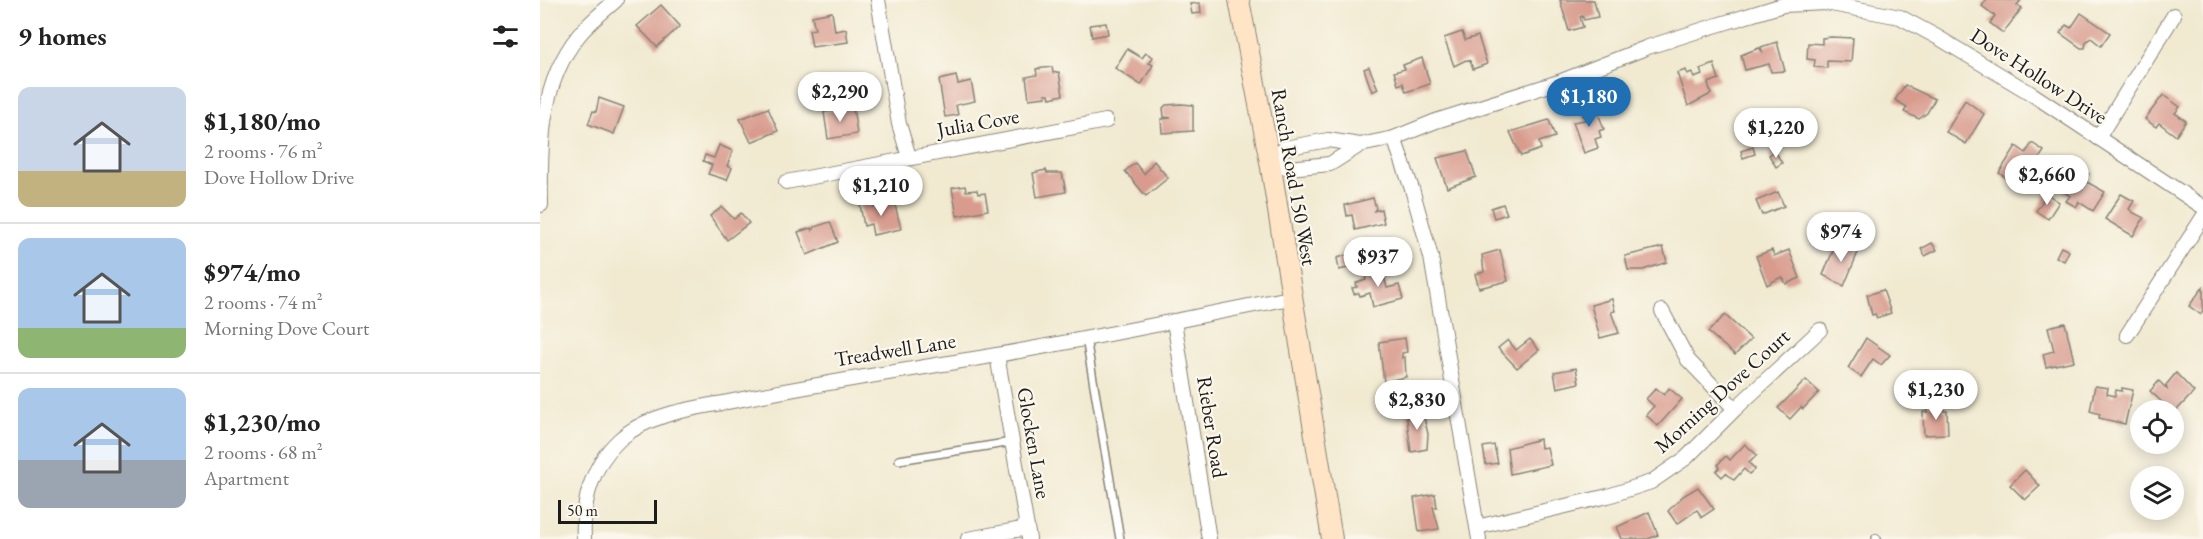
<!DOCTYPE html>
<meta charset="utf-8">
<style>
:root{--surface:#fff;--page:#f2f2f2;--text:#222;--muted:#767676;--line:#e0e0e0;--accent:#1f6fb2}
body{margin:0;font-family:"EB Garamond",serif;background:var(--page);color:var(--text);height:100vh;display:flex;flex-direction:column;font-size:22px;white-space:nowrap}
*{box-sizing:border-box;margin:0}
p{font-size:20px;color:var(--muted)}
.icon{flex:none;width:33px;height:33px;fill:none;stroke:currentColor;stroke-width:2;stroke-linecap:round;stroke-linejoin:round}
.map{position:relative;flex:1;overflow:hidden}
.side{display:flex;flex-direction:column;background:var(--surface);width:540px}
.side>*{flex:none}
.controls{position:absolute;left:1590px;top:400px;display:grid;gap:12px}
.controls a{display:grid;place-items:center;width:54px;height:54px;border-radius:50%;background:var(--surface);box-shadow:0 3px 15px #0003;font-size:30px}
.scale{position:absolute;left:18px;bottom:15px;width:99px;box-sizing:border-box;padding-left:6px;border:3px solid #1c1c1c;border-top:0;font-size:16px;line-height:21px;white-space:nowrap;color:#1c1c1c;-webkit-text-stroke:4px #fbf7ec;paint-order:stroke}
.price{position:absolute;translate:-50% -51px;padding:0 14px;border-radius:21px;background:#fff;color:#222;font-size:20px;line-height:39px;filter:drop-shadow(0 2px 3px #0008)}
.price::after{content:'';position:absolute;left:50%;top:36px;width:18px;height:14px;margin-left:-9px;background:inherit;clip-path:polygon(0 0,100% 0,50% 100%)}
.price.selected{background:var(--accent);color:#fff}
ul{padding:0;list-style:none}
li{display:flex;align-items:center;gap:18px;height:150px;padding:0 18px}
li+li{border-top:2px solid var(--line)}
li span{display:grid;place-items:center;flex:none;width:168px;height:120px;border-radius:12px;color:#555}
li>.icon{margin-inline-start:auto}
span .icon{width:72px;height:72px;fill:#fffc;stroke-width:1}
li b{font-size:26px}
h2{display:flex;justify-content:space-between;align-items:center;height:72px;padding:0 18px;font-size:26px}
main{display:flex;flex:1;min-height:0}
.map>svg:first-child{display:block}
</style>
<main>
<section class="side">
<h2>9 homes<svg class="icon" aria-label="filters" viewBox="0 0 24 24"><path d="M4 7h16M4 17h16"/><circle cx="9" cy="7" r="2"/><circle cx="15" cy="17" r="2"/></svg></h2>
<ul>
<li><span style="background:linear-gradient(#c9d6e8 70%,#c2b280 0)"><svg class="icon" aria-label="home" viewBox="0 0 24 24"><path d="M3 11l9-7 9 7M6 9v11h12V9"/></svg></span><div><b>$1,180/mo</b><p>2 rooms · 76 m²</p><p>Dove Hollow Drive</p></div></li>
<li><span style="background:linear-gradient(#a9c7e8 75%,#8fb573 0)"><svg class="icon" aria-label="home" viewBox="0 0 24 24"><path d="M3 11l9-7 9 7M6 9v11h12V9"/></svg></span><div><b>$974/mo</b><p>2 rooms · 74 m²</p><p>Morning Dove Court</p></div></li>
<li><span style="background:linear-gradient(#a9c7e8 60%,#9aa5b1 0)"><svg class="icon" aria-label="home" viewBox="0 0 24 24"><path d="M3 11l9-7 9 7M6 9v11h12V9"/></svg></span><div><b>$1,230/mo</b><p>2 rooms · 68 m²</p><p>Apartment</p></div></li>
</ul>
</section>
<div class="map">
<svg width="1663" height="539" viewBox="0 0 1663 539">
<rect width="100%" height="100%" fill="#fbf7ec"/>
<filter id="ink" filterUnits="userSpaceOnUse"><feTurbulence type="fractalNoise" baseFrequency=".0167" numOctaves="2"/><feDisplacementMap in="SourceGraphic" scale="12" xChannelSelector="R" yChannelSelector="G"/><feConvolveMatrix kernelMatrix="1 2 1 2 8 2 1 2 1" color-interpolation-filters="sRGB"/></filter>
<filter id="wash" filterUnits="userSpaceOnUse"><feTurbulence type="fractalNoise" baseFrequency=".008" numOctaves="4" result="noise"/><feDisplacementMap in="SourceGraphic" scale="24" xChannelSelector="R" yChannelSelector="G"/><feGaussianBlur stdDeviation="1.35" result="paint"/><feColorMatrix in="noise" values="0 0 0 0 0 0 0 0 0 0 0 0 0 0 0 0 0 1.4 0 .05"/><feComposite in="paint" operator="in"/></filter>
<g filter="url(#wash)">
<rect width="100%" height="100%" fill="#f1ead1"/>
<g id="blocks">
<!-- building -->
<g fill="#d89b8e">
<path d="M1020 0H1054L1058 17 1044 20 1042 16 1040 17 1043 27 1029 31Z"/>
<path d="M1446 0H1481L1477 5 1482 8 1463 33 1450 23 1455 16 1442 6Z"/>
<path d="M660 3 661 13 652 14 650 4Z"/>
<path d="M121 5 140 26 117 47 97 26Z"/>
<path d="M292 12 295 31 306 29 308 42 272 47 269 30 275 29 272 16Z"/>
<path d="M1541 13 1570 33 1561 46 1551 38 1546 42 1545 48H1541L1520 33 1526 25 1531 28Z"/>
<path d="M566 23 568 34 552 37 550 25Z"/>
<path d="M922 32 925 40 938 36 947 64 933 69 930 61 926 60 914 66 904 38Z"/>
<path d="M1291 37 1313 38 1311 62 1287 61V68L1274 67 1275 60 1267 59 1268 43 1282 44V38Z"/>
<path d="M1237 42 1245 71 1231 72 1229 64 1205 70 1201 55 1219 48 1222 51 1221 47Z"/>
<path d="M587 49 602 58 606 53 613 57 609 63 613 65 601 85 575 68Z"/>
<path d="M882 58 890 84 866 92 863 83 858 85 854 72 865 69 863 65Z"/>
<path d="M1174 64 1179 79 1168 83 1171 94 1148 106 1137 73 1146 70 1147 74 1152 72 1154 78 1162 75 1160 69Z"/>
<path d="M512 67 513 73 519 72 523 95 510 98 509 94H505L506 97 489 99 486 77 497 75 496 69Z"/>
<path d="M829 67 838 89 832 92 824 69Z"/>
<path d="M416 76 418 84 431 81 435 101 416 105 418 115 405 117 399 80Z"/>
<path d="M1365 85 1395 99 1387 113 1379 119 1364 112 1367 107 1355 100Z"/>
<path d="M1623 95 1640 107 1635 113 1646 121 1636 136 1619 123 1616 127 1605 119Z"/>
<path d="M59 98 84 107 74 134 48 124 53 111 56 112Z"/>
<path d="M1425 100 1444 114 1426 144 1406 132Z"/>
<path d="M1054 102 1064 129 1059 131 1061 137 1055 139 1058 148 1044 153 1033 122 1045 120 1040 107Z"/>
<path d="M641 104 653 105V131L622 133 621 119 631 118 624 117 623 108 626 105Z"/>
<path d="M313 107 317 134 288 139 284 112Z"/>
<path d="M228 108 238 131 211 142 200 119Z"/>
<path d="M1009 120 1015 137 999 142 1001 149 981 156 970 132Z"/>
<path d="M1492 143 1504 151 1489 174 1485 171 1481 177 1476 174 1471 181 1459 173 1476 146 1486 153Z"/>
<path d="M179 145 193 151 187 166 192 168 187 180 168 174 172 165 163 161 165 155 174 158Z"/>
<path d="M1213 147 1215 154 1203 158 1201 151Z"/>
<path d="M927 151 936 177 907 188 897 158Z"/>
<path d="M1235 151 1242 163 1236 167 1229 155Z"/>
<path d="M614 161 628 178 606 196 585 171 595 163 604 174Z"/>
<path d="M1536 166 1549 174 1542 184 1545 186 1547 182 1565 192 1553 211 1539 202 1536 207 1526 201 1530 196 1519 188Z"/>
<path d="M506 170 507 173H522L526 192 497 197 493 173Z"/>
<path d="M425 186 426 191 437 190 438 194 445 193 448 210 417 216 412 188Z"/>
<path d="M1238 192 1244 206 1222 215 1216 201Z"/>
<path d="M1507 194 1519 202 1508 219 1496 211Z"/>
<path d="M1581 194 1594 201 1589 209 1592 212 1604 218 1593 236 1565 219Z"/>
<path d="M833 198 836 208 834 211 841 209 844 223 815 230 812 215 807 216 805 205Z"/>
<path d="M354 201 361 229 333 235 331 224 324 226 320 205 334 203V207L337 206V203Z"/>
<path d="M963 204 967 214 954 218 951 208Z"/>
<path d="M182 207 194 219 201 213 209 223 187 240 170 216Z"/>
<path d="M290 222 298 242 267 255 258 232 271 228 272 231 274 227Z"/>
<path d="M1283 230 1296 235 1291 247 1278 243Z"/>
<path d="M1297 241 1319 250 1304 286 1283 275Z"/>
<path d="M1392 243 1397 250 1385 256 1381 249Z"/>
<path d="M1123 247 1127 262 1103 270H1088L1085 256Z"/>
<path d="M1521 247 1529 251 1524 261 1516 257Z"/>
<path d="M960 250 968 281 939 288 935 274 944 272 942 255Z"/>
<path d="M1232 250 1234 256 1249 250 1260 278 1246 284 1243 278H1239L1227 285 1216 256Z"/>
<path d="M807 255 812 267 799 270 797 258Z"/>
<path d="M838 266 840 273 843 272 847 288 859 285 863 299 833 307 830 293 820 296 819 293 814 294 812 288 817 287 816 283 826 280 824 270Z"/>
<path d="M1663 287V311L1660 314 1649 306Z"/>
<path d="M1343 290 1351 313 1337 318 1335 314 1332 315 1327 295Z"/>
<path d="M1072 299 1075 311 1071 312 1079 333 1060 338 1051 305Z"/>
<path d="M1185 315 1211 339 1195 355 1168 332Z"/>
<path d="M1525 323 1534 361 1506 367 1503 354 1514 351 1508 327Z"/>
<path d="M865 338 867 352 862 353V358L865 357 866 377 844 382 839 342Z"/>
<path d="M1326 338 1350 355 1341 365 1333 359 1321 377 1308 368Z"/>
<path d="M990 339 999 350 977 368 958 348 968 340 976 350Z"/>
<path d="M1036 368 1039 383 1017 388 1014 372Z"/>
<path d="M1636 373 1654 392 1634 413 1610 391 1619 381 1627 389 1626 385Z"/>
<path d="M1266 380 1279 392 1263 409 1261 407 1250 419 1238 408Z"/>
<path d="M1555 386 1568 388 1567 394 1575 396 1576 390 1582 391V388L1593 390 1585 424 1559 418 1560 414 1550 411Z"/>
<path d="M1116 388 1124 395 1129 388 1142 399 1118 426 1106 415 1114 406 1106 399Z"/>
<path d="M1388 405H1403L1404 411H1407L1408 434 1384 435 1383 412H1388Z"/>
<path d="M882 409 888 434 887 449 871 452 866 412Z"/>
<path d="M1000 439 1001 448 1007 447 1011 465 970 474 967 448Z"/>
<path d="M1205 444 1217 455 1209 463 1215 469 1209 474 1204 469 1194 480 1186 473 1182 477 1176 471 1179 468 1178 464 1186 456 1190 460Z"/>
<path d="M954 445 958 463 946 465 943 447Z"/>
<path d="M1485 470 1500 486 1485 500 1470 485Z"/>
<path d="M1158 487 1174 509 1162 517 1157 510 1137 524 1128 511 1143 496Z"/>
<path d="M895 494 897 507H893L899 529 879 532 874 498Z"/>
<path d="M1109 512 1118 535 1108 539H1082L1077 527Z"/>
</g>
</g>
</g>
<g filter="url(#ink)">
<use href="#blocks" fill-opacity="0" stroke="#868376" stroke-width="1.5"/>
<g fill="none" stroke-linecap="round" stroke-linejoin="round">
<!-- service casing -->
<g stroke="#868376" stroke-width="10">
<g id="service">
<path d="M546 338 580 539"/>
<path d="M359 460 472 442"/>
<path d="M1336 538 1337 539"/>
</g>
</g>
<!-- minor casing -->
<g stroke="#868376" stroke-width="16">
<g id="minor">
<path d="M338 0 359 124 369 157"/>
<path d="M854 138 872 189 891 257 939 539"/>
<path d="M1558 138 1634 15"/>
<path d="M820 145 788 140 745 148 730 162 749 168 790 164 820 145 854 138 896 121 1019 82 1108 47 1174 26 1243 5 1286 3 1360 17 1399 38 1492 94 1663 207"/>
<path d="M246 182 566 121"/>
<path d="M1 205C0 145 0 83 39 35 50 22 64 11 76 0"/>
<path d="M1122 311 1148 360 1195 409"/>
<path d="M634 321 669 539"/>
<path d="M1587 335 1663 217"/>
<path d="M457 355 489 539"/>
<path d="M937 527 1068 496 1111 482 1146 458 1195 409 1280 330"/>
<path d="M44 539C42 503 51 466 79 440 109 412 160 408 198 400 284 382 370 370 457 355 555 338 652 317 750 298"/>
<path d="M428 539 487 528"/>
</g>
</g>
<!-- secondary casing -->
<g stroke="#868376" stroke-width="22">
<path id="secondary" d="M699 0 730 162 792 539"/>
</g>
<!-- service -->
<use href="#service" stroke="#fff" stroke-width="7"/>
<!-- minor -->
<use href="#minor" stroke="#fff" stroke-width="14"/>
<!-- secondary -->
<use href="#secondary" stroke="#ffe4c6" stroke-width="20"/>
</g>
</g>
<g text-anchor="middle" stroke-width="4.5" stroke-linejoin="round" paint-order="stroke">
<!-- street labels -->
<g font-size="21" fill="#1c1c1c" stroke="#fbf7ec">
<text transform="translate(1499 76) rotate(33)" y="7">Dove Hollow Drive</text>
<text transform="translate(438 123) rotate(-10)" y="7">Julia Cove</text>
<text transform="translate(754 177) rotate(80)" y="7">Ranch Road 150 West</text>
<text transform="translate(355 350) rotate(-9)" y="7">Treadwell Lane</text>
<text transform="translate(1182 391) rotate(-42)" y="7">Morning Dove Court</text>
<text transform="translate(672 427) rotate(81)" y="7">Rieber Road</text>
<text transform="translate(494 443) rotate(80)" y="7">Glocken Lane</text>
</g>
</g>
</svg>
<div class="controls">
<a><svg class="icon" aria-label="locate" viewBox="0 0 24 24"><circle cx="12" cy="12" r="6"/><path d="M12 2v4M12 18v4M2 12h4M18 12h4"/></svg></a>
<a><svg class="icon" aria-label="layers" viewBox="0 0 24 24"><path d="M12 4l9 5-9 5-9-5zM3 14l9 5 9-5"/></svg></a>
</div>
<div class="scale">50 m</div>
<b class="price" style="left:300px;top:123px">$2,290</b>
<b class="price selected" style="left:1049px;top:128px">$1,180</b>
<b class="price" style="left:1236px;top:159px">$1,220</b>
<b class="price" style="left:1507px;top:206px">$2,660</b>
<b class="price" style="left:341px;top:217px">$1,210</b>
<b class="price" style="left:1301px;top:263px">$974</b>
<b class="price" style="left:838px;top:288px">$937</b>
<b class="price" style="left:1396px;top:421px">$1,230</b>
<b class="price" style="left:877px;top:431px">$2,830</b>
</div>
</main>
